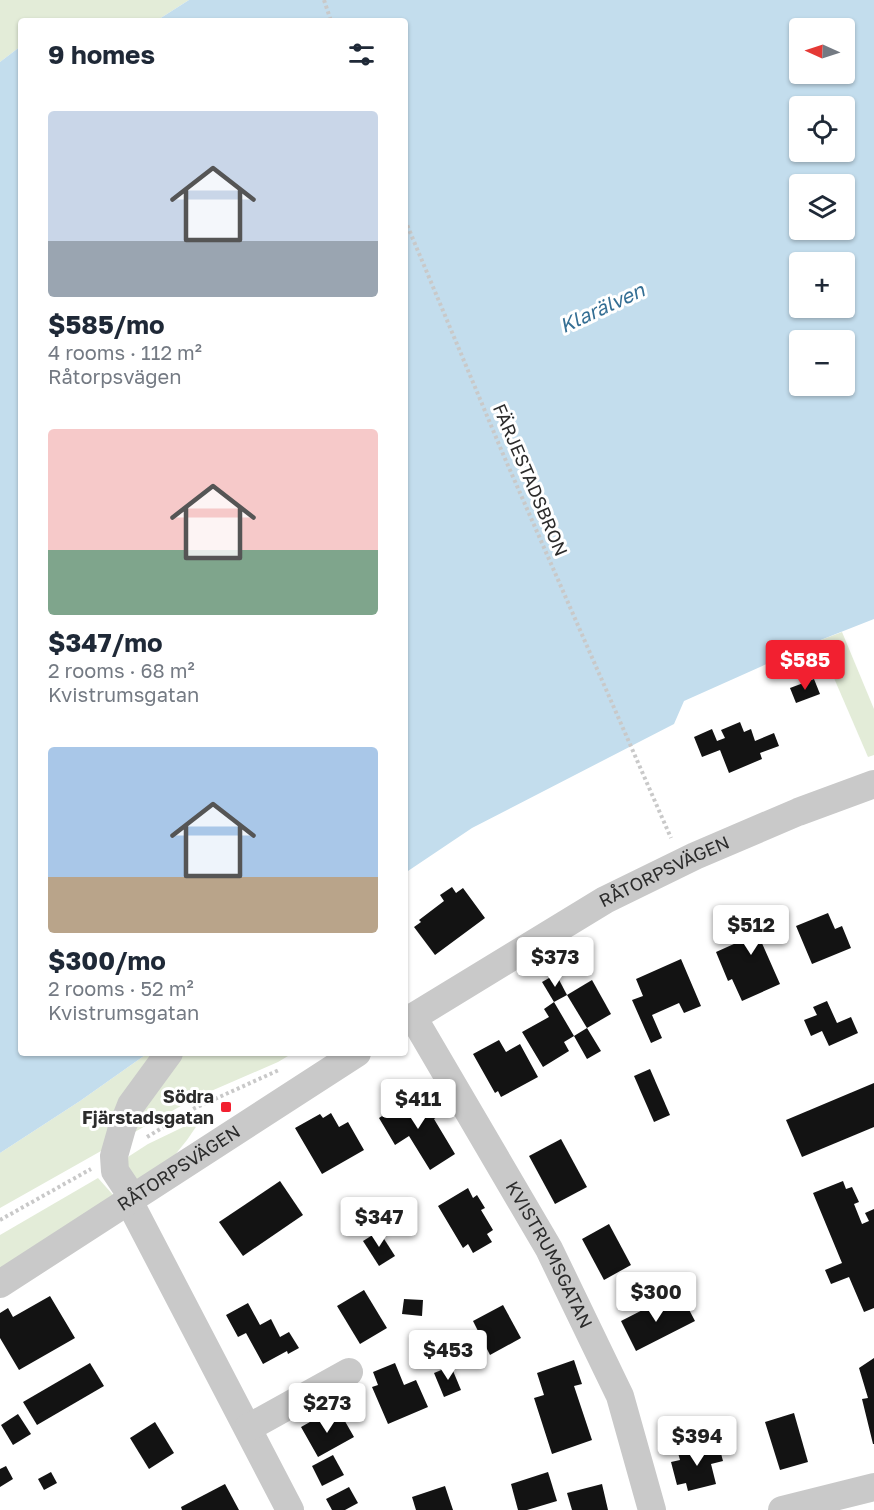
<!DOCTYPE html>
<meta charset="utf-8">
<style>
:root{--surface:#fff;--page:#f6f6f7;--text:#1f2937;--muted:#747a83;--accent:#f22030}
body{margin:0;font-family:"Golos Text",sans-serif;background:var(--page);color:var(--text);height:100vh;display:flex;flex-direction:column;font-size:22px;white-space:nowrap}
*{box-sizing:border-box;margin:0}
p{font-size:20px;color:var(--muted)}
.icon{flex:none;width:33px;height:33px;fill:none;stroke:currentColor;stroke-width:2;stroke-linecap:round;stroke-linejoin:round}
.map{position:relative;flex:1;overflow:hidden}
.panel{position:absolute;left:18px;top:18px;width:390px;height:1038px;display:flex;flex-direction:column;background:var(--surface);border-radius:6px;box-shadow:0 2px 4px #0004}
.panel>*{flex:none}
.needle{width:39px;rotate:273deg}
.buttons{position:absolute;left:789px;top:18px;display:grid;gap:12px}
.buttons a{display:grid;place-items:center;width:66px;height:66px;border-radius:6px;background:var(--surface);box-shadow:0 2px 4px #0004;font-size:30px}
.price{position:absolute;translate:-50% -51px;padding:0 14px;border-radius:6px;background:#fff;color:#222;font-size:20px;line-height:39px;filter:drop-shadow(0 2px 3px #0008)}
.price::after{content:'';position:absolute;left:50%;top:36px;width:18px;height:14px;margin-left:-9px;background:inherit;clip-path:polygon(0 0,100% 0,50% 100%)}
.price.on{background:var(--accent);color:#fff}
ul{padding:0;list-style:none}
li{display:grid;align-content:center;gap:12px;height:318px;padding:0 30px}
li span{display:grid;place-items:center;height:186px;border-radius:6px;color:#555}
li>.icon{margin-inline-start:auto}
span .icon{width:108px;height:108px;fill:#fffc;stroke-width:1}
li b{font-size:26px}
h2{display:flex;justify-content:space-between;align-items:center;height:72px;padding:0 30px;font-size:26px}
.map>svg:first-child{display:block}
</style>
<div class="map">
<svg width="874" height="1510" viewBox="0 0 874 1510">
<rect width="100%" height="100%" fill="#fff"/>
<!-- green -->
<g fill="#e3ecd8">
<path d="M0 0H189L156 21H21V46L0 62Z"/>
<path d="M842 632 874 709V755L868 757 818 641Z"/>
<path d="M148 1053H293L278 1062 195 1098 0 1208V1153L80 1101Z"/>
<path d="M202 1118 187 1140 170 1161 130 1185 114 1166 148 1144Z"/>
<path d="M98 1178 114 1196 0 1269V1235Z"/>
</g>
<!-- water -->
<g fill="#c3dded" fill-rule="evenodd">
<path d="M189 0H874V619L818 641 684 701 674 724 472 828 405 873V21H156ZM800 28H844V74H800ZM800 106H844V152H800ZM800 184H844V230H800ZM800 262H844V308H800ZM800 340H844V386H800Z"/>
<path d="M21 46V1053H148L80 1101 0 1153V62Z"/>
</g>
<!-- building -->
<g fill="#131313">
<path d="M814 679 820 694 796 703 790 688Z"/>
<path d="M740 722 744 732 751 729 755 741 774 733 779 746 760 753 762 759 729 773 720 750 702 757 694 737 712 729 717 741 725 738 721 730Z"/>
<path d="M452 887 456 893 463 888 485 918 435 955 414 927 421 922 419 920 444 901 440 895Z"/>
<path d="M767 906 779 933 761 941 780 984 742 1001 732 979 728 981 716 952 745 939 737 920Z"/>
<path d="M828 913 835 929 842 926 851 948 812 964 796 926Z"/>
<path d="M681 959 701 1006 684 1013 679 1003 652 1015 662 1038 651 1043 632 1000 643 996 636 979Z"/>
<path d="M556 974 567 995 554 1002 542 982Z"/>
<path d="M592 980 611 1014 587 1028 567 995Z"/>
<path d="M827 1001 837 1023 851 1017 858 1033 829 1046 822 1031 811 1036 804 1020 817 1015 813 1007Z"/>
<path d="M554 1002 574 1036 587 1028 601 1051 587 1059 574 1036 564 1042 569 1051 543 1067 522 1032 549 1017 544 1009Z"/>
<path d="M499 1040 506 1052 520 1044 538 1077 501 1097 498 1091 495 1093 473 1054Z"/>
<path d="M650 1069 670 1115 654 1122 634 1076Z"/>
<path d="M874 1083V1127L802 1157 786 1120Z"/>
<path d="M421 1091 437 1117 434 1119 455 1154 430 1170 409 1136 395 1145 379 1118Z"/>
<path d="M331 1113 339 1127 348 1122 364 1150 322 1174 295 1128 320 1114 323 1118Z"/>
<path d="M561 1139 587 1187 555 1204 529 1156Z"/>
<path d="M280 1181 303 1215 243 1256 219 1222Z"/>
<path d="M843 1181 846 1189 852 1187 859 1202 854 1204 862 1224 869 1221 865 1213 874 1209V1308L864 1312 849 1277 831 1284 825 1270 842 1263 813 1193Z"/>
<path d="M468 1188 473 1198 477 1195 485 1208 481 1210 493 1230 487 1234 492 1242 473 1253 468 1244 463 1248 438 1206Z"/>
<path d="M609 1224 631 1265 604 1280 582 1239Z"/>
<path d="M379 1231 395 1256 379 1266 363 1241Z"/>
<path d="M364 1290 387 1328 360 1344 337 1306Z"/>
<path d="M50 1296 75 1338 19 1370 0 1338V1313L8 1308 13 1317Z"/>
<path d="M666 1298 671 1308 685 1302 695 1321 636 1351 621 1321Z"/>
<path d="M404 1299 423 1300 422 1316 402 1314Z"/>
<path d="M248 1303 260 1325 271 1319 280 1337 289 1332 299 1348 288 1354 287 1351 263 1364 246 1333 238 1337 226 1315Z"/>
<path d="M503 1305 521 1338 490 1355 473 1321Z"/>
<path d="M874 1358V1444H873L862 1399 868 1398 859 1368Z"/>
<path d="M574 1360 582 1384 574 1386 592 1440 552 1454 534 1398 544 1395 537 1373Z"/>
<path d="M90 1363 104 1386 37 1425 23 1402Z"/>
<path d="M395 1363 404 1385 416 1380 428 1407 388 1424 372 1387 378 1385 373 1372Z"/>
<path d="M451 1366 461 1390 444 1397 434 1373Z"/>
<path d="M326 1413 331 1421 342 1416 354 1437 318 1457 301 1427Z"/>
<path d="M794 1413 808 1462 780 1470 765 1422Z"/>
<path d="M18 1414 31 1434 13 1445 1 1425Z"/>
<path d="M155 1422 174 1453 149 1469 130 1438Z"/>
<path d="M718 1442 723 1461 711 1464 716 1484 688 1491 686 1483 677 1485 671 1462 680 1460 678 1453Z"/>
<path d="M333 1455 344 1475 322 1486 312 1466Z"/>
<path d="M6 1466 13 1479 0 1487V1469Z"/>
<path d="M51 1472 57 1483 44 1490 38 1479Z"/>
<path d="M548 1472 557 1501 527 1510H518L511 1484Z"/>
<path d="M225 1484 239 1510H182L181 1507Z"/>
<path d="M602 1484 608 1510H572L567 1493Z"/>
<path d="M445 1486 453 1510H416L412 1497Z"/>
<path d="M349 1487 358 1503 345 1510H332L326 1499Z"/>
</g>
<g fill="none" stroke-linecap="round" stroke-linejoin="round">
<!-- path -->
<g stroke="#c9c9c9" stroke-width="4" stroke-dasharray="3 3" stroke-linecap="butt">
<path d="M324 0 331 21"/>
<path d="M405 220 503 454 671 838"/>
<path d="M147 1137 195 1108 279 1070"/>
<path d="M0 1220 91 1169"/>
</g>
<!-- minor -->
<g stroke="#c9c9c9" stroke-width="28">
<path id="s1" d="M413 1017 549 1249 620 1396 652 1510"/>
<path id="s2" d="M405 1022 605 900 695 856 798 812 874 784"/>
<path d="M133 1198 115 1171 114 1156 122 1128 131 1105 169 1053"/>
<path d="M129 1201 290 1510"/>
<path id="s3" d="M0 1284 357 1053"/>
<path d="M248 1428 349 1372"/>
<path d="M782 1510 874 1487"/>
</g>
</g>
<!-- markers -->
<rect fill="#f22030" stroke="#fff" stroke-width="2" x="220" y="1101" width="12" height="12" rx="3"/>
<g text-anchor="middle" stroke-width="6" stroke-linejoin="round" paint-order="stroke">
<!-- street labels -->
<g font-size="18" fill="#2c2c2c" stroke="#fff">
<text transform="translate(530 480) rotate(67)" y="6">FÄRJESTADSBRON</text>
<text dy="6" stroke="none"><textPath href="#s2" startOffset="300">RÅTORPSVÄGEN</textPath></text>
<text dy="6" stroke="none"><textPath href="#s3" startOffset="213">RÅTORPSVÄGEN</textPath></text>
<text dy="6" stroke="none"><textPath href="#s1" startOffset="274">KVISTRUMSGATAN</textPath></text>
</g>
<!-- poi labels -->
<g font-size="18" font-weight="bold" fill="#2c2c2c" stroke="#fff" text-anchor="end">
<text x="214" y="1103">Södra<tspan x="214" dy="21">Fjärstadsgatan</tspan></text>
</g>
<!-- water labels -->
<g font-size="20" font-style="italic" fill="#356f94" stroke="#fff">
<text transform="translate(602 308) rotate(-25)" y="7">Klarälven</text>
</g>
</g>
</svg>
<div class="buttons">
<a><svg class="needle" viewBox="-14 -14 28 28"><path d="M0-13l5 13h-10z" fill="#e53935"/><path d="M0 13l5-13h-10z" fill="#747a83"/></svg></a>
<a><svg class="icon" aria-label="locate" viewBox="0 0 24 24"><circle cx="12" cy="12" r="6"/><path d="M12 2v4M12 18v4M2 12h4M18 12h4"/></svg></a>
<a><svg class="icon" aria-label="layers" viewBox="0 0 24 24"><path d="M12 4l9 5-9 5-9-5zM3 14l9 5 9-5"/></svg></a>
<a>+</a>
<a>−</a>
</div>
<b class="price on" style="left:805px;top:691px">$585</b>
<b class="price" style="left:751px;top:956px">$512</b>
<b class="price" style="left:555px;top:988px">$373</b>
<b class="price" style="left:418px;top:1130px">$411</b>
<b class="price" style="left:379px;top:1248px">$347</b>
<b class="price" style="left:656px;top:1323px">$300</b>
<b class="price" style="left:448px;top:1381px">$453</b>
<b class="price" style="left:327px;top:1434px">$273</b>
<b class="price" style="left:697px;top:1467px">$394</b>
<section class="panel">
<h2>9 homes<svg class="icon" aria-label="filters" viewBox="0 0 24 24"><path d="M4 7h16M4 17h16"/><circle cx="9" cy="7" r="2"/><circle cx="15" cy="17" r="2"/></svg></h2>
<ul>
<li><span style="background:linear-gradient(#c9d6e8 70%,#9aa5b1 0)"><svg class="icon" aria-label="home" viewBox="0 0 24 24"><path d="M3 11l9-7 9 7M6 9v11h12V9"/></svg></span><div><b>$585/mo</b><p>4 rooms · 112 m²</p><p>Råtorpsvägen</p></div></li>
<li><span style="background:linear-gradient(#f6c9c9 65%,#7fa58c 0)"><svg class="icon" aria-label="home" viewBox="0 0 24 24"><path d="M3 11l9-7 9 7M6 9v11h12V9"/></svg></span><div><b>$347/mo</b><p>2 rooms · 68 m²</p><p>Kvistrumsgatan</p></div></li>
<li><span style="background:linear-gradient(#a9c7e8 70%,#b9a48a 0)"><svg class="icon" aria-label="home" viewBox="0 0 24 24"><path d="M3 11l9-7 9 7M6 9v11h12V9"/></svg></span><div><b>$300/mo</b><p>2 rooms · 52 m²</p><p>Kvistrumsgatan</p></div></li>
</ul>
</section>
</div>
